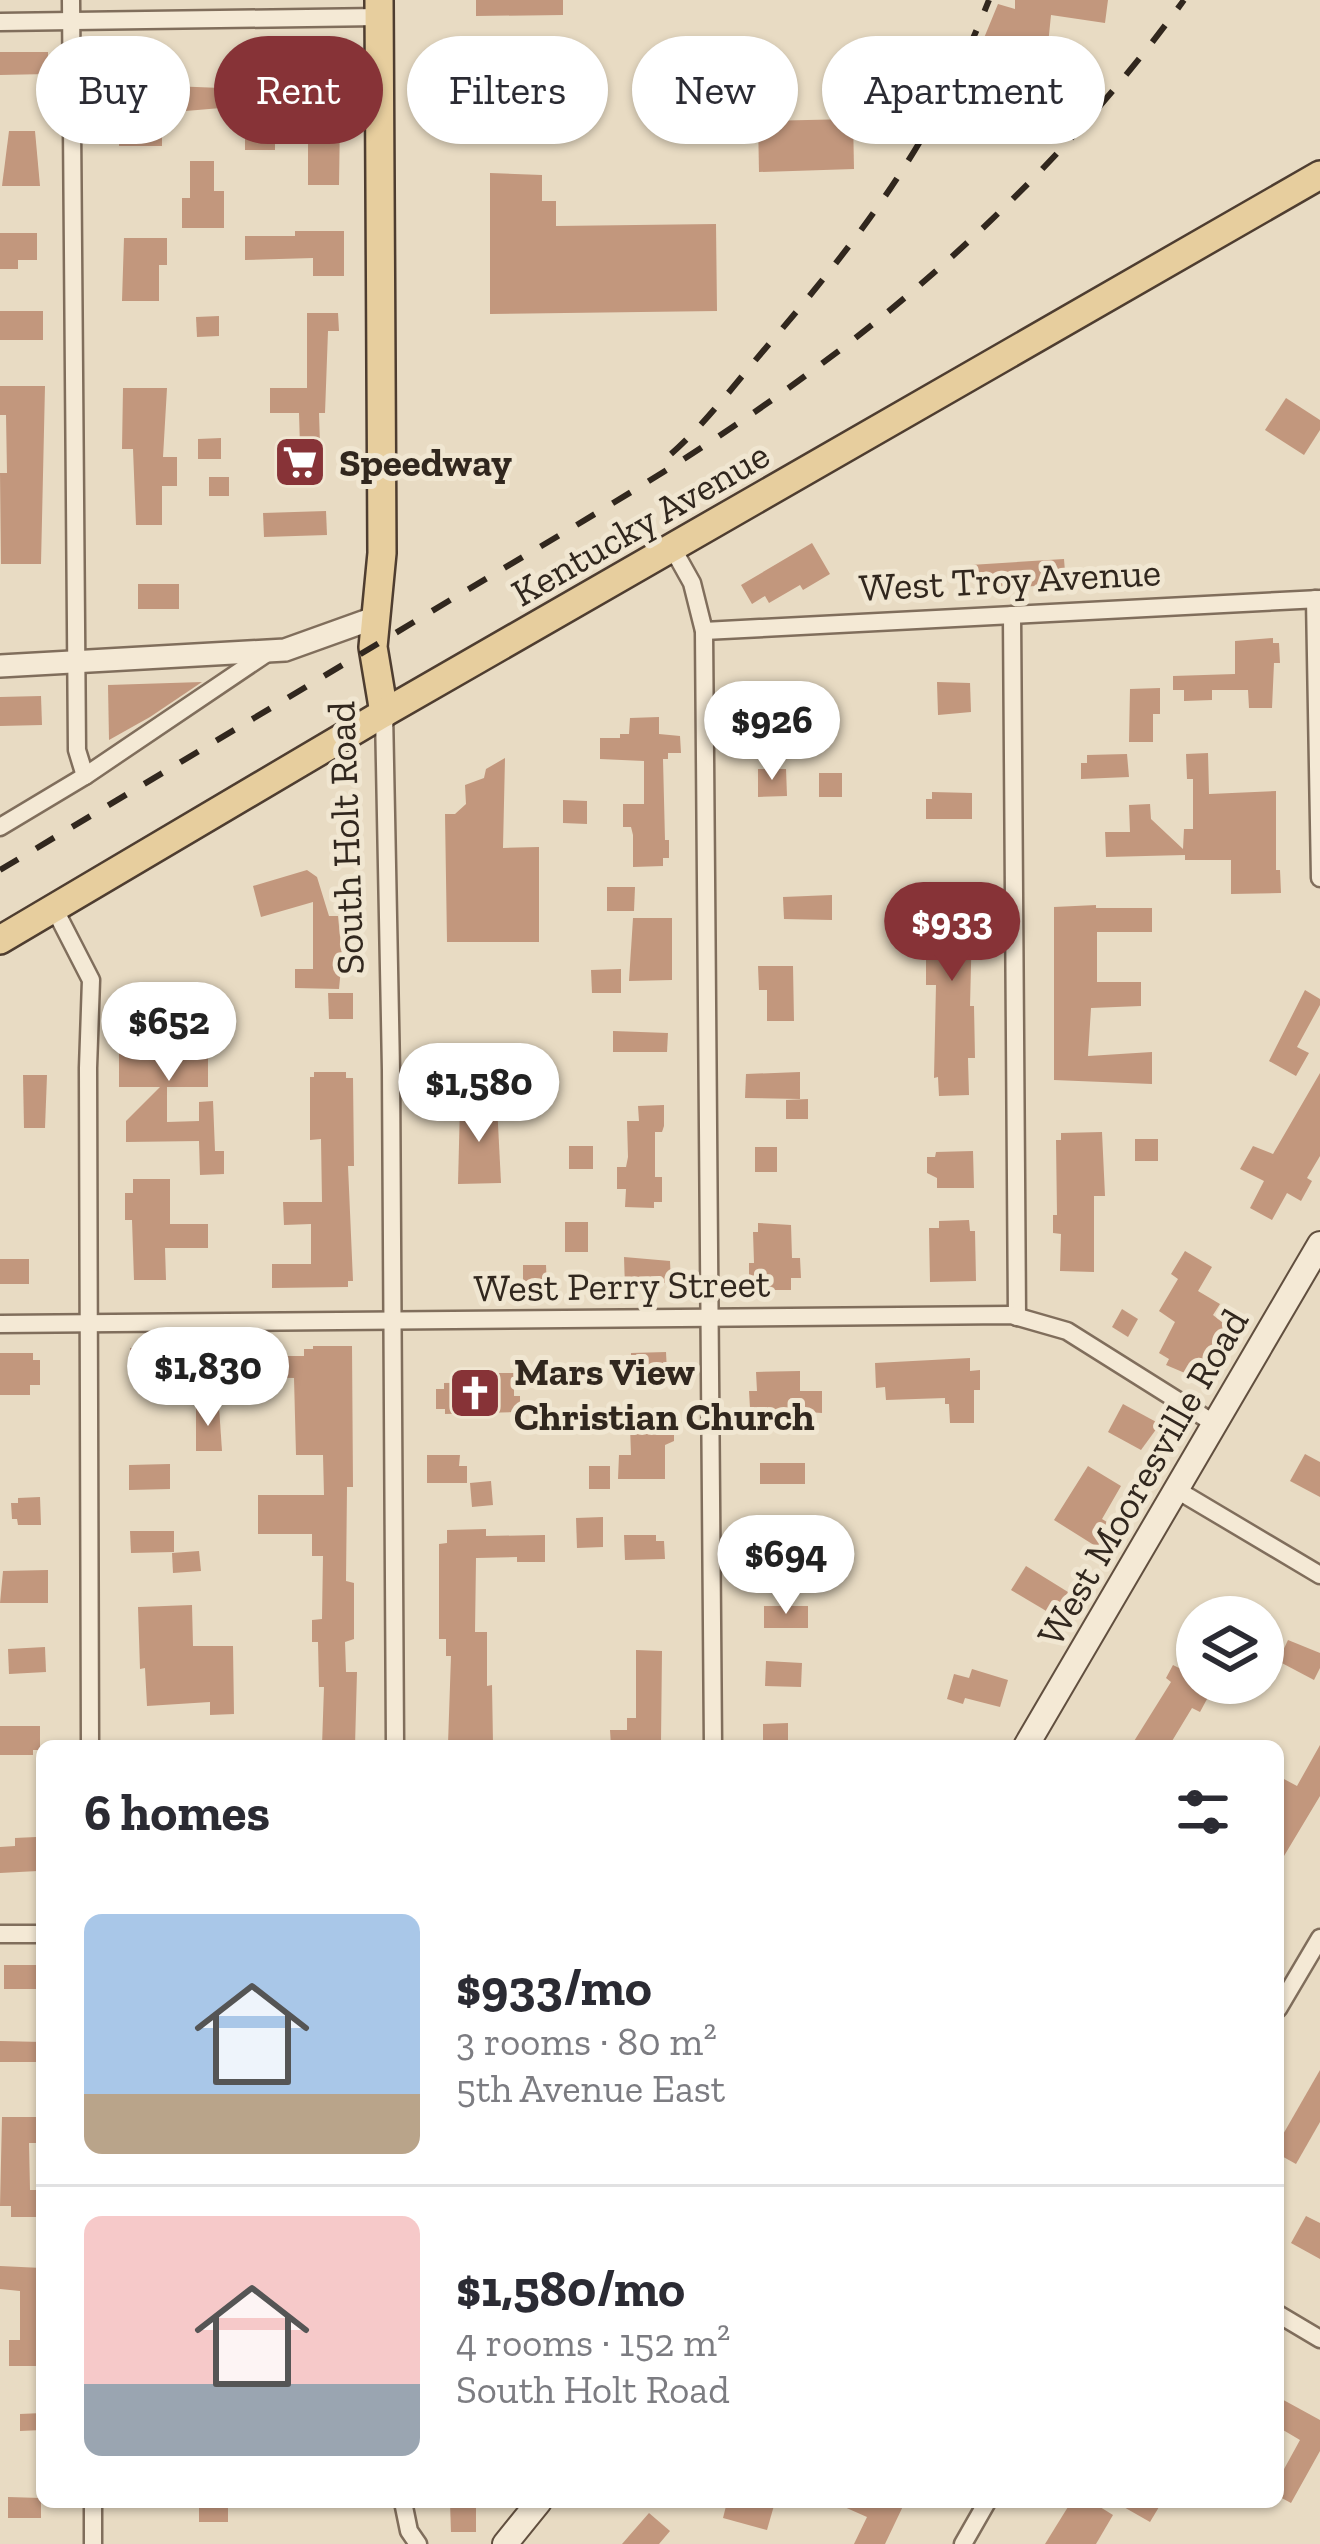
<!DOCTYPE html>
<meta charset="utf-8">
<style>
:root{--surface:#fff;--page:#f7f7f7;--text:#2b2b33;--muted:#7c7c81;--line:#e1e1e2;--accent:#873337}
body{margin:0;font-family:"Zilla Slab",serif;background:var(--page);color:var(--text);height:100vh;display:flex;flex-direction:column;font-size:45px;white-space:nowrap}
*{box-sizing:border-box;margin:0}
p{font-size:39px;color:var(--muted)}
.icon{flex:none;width:66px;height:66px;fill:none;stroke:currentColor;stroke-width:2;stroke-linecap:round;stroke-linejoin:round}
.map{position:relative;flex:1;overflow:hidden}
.side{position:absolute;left:36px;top:1740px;width:1248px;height:768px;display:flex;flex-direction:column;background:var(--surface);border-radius:18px;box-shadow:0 3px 9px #0004}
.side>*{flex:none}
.guide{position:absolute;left:36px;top:36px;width:1248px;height:108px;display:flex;gap:24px}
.tools{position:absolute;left:1176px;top:1596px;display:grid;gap:24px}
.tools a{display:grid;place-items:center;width:108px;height:108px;border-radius:50%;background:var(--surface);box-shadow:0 3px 9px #0004;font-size:60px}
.price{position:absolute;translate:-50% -102px;padding:0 27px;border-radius:42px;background:#fff;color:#222;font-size:39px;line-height:78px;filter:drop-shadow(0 3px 6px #0008)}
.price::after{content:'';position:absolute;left:50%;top:72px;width:36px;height:27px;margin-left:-18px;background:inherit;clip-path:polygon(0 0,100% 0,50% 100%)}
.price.selected{background:var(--accent);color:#fff}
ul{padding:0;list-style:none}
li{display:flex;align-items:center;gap:36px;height:300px;padding:0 48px}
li+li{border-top:3px solid var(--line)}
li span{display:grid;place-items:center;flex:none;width:336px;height:240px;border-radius:18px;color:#555}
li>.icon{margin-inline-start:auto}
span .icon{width:144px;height:144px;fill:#fffc;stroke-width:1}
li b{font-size:51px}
h2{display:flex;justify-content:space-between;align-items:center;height:144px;padding:0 48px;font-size:51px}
.pill{padding:0 42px;border-radius:54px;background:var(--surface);box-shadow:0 3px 9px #0004;font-size:42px;line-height:108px}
.pill.selected{background:var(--accent);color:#fff}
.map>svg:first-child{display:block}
</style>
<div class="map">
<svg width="1320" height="2544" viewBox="0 0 1320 2544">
<rect width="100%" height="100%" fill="#e8dbc3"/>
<!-- building -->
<g fill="#c2977d">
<path d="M476 0H563V15L476 16Z"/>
<path d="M1015 0H1108L1105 23 1051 15 1041 114 956 106 998 4 1015 9Z"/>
<path d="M0 52H48V74L0 75Z"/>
<path d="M291 52H329L330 118H340L339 185H308V144H275V150H245V98H292Z"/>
<path d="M121 84 221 88V108L162 113V146H119Z"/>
<path d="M853 119 854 169 759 172 758 121Z"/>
<path d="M9 131H35L40 186H2Z"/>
<path d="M190 161H214V191H224V228H182V198H190Z"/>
<path d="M490 173 542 175V201H556V226L716 224 717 311 490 314Z"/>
<path d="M295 231H344V276H313V258L245 260V236H295Z"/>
<path d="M0 233H37V260H18V269H0Z"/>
<path d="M124 238H167V265H159V301H122Z"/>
<rect x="0" y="311" width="43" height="29"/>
<path d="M307 313H338L339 331H328L325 413H319L321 476 279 477V448L300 447 299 413H270V388H307Z"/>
<path d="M219 316V336L197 337 196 317Z"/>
<path d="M0 386H45L41 564H1L0 473H7L6 415H0Z"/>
<path d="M123 388H167L163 457H177V486H162V525H136L133 449H122Z"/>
<path d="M1286 398 1320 420V430L1304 455 1265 430Z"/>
<path d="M221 438V459H198V439Z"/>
<rect x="209" y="477" width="20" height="19"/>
<path d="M326 511 327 535 264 537 263 513Z"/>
<path d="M812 543 830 574 803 590 800 585 769 603 765 596 752 604 741 585Z"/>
<path d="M1064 559 1066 584 989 589 988 580 971 581 970 565Z"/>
<rect x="138" y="584" width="41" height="25"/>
<path d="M1273 638V643H1279L1280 663H1274L1272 708H1249L1248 690H1212V700L1184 701V690H1173V676L1235 674V641Z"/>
<path d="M202 682 150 717 109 740 108 685Z"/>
<path d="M937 682 970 683 971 712 938 715Z"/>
<path d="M1160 688V714H1153V742H1129L1130 689Z"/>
<path d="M41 696 42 725 0 726V697Z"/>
<path d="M659 717V734L680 736 681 753H668V759H663L665 840H669V858H663V866L633 867V835L631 827H623V804H644V761L600 759V738H620V734H629L630 718Z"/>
<path d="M1208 753 1209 794 1276 791V870H1280L1281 893 1231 894V860H1185V855L1106 857 1105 832H1130L1129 805 1150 804 1151 819 1183 849 1184 829H1193V779H1187L1186 754Z"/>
<path d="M1127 754 1129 777 1081 779V763H1087V755Z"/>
<path d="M505 758 503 848 539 847V942H447L445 814H455L466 804 465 785 484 778 486 769Z"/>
<path d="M758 769H786L787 796 758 797Z"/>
<rect x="819" y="773" width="23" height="24"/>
<path d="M932 792 972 793V819H926V799H932Z"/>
<path d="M563 800 587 801V824L563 823Z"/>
<path d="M307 870 317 877 329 916H338L342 957 339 989 295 988V969H313V902L261 917 253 886Z"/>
<path d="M928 884H973L970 1006H974L975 1058H968L969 1095 939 1096 938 1077 934 1078 936 985H926V960H930Z"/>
<path d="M607 887H635L634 911H607Z"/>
<path d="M832 895V920L784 919 783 897Z"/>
<path d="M1096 905V908H1152V932H1097V982H1141V1006L1091 1008 1088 1056 1152 1052V1084L1054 1080V907Z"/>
<path d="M633 918H672V980L629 981Z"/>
<path d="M758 966H793L794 1021H767V990H759Z"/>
<path d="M621 969V993H592L591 970Z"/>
<path d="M1305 990 1320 999V1005L1297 1047 1309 1053 1296 1076 1269 1061Z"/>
<path d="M328 993H353V1019H329Z"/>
<path d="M208 1022V1087H167V1122L199 1121V1102L213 1101 215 1151H224V1174L200 1175 199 1141 126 1142V1121L160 1087H119V1023Z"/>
<path d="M613 1031 668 1033 667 1052H613Z"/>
<path d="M314 1072H346V1078H353L354 1166H348L353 1281H348V1287L272 1288V1264H311V1224L284 1225 283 1202H322L321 1139 310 1140V1077H314Z"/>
<path d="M800 1072V1099L745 1098 746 1074Z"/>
<path d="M1320 1073V1156L1307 1178 1312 1181 1301 1201 1287 1193 1272 1220 1250 1208 1264 1181 1240 1169 1253 1146 1273 1154Z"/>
<path d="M23 1075H47L45 1128H24Z"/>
<path d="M808 1099V1119H786V1100Z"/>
<path d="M460 1105H497L501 1183 458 1184Z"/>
<path d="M664 1105V1126L662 1132H655V1177H662V1202H654V1208L625 1207 626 1189H617V1167H626L628 1157 627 1121H639L638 1106Z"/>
<path d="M1102 1132 1105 1196H1094V1272L1060 1271 1061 1234 1053 1233V1215H1057L1056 1140H1061V1133Z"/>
<rect x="1135" y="1139" width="23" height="22"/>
<rect x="569" y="1146" width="24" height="23"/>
<rect x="755" y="1147" width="22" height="25"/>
<path d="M973 1151 974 1188H937V1178L927 1173V1157H935L936 1152Z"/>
<path d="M133 1179H170V1224H208V1248H165L166 1280H134L132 1220H125V1193H133Z"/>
<path d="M969 1220 970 1231H975L976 1281 930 1282 929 1228H939V1221Z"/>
<rect x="565" y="1222" width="23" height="30"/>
<path d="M758 1223 791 1225 792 1258H800L801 1278H791V1290H757V1285H749V1263H754L753 1232H758Z"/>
<path d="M1185 1251 1212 1267 1198 1291 1220 1304 1213 1315 1228 1327 1199 1379 1166 1365 1169 1359 1159 1353 1175 1322 1159 1311 1178 1279 1171 1274Z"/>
<path d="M624 1257 670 1261 671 1282 625 1287Z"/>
<rect x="0" y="1259" width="29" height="25"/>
<path d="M523 1265H546L547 1288 523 1289Z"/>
<path d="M1122 1309 1138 1319 1128 1337 1112 1327Z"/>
<path d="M313 1346H352L353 1487H347L346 1581 354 1583V1639L345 1642 346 1672H357L355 1746H322L324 1687H319L318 1642H312V1620L322 1619 323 1556H312V1534H258V1495H324L323 1455H296L294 1378 205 1376V1352L266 1351V1356H304V1349H313Z"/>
<rect x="130" y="1348" width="27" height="30"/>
<path d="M666 1352 667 1372 631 1373V1353Z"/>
<path d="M0 1353H33V1360H40V1385H30V1395H0Z"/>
<path d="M970 1358V1371L980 1370V1390H974V1423H950L949 1404H945V1398L886 1400 885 1387 876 1388 875 1363Z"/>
<path d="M800 1371V1391H822V1413L750 1408 749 1391H757L756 1372Z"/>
<path d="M493 1373H514V1396H520V1412L445 1414V1409H436V1389H444V1383L493 1382Z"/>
<path d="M1123 1404 1160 1424 1141 1450 1108 1432Z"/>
<path d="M196 1407H219L222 1451H196Z"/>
<path d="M638 1418 674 1421V1441L665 1445V1479H618L619 1455H631L630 1426H638Z"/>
<path d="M1305 1454 1320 1462V1497L1290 1481Z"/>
<path d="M427 1455H460L459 1466H467V1483H427Z"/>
<rect x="760" y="1463" width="45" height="21"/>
<path d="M170 1464V1489L129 1490V1465Z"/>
<rect x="589" y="1466" width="21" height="23"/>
<path d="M1088 1466 1121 1486 1102 1519 1112 1525 1097 1547 1054 1520Z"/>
<path d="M491 1481 493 1505 472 1507 470 1483Z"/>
<path d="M40 1497 41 1525H18L17 1519H12L11 1503H18V1498Z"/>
<path d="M603 1517V1547L577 1548 576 1518Z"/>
<path d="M486 1529V1536L545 1535V1562H517V1557L476 1558 475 1632H487V1686L492 1685 493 1744H448L451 1656H446V1639H439V1544L447 1543V1530Z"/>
<path d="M130 1531H174V1552L131 1553Z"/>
<path d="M796 1533 797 1558 749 1559V1537Z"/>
<path d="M624 1535H656V1541H664L665 1559 625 1560Z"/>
<path d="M199 1551 201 1571 173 1573 172 1553Z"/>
<path d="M1026 1566 1068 1592 1053 1615 1011 1590Z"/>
<path d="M48 1570V1603H0L3 1571Z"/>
<path d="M1220 1598 1250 1617H1209Z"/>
<path d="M192 1605 193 1646H233L234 1714 210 1715V1702L147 1706 145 1668 140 1669 138 1607Z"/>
<rect x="764" y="1606" width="44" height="22"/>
<path d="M1197 1635V1683L1213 1688 1200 1712 1192 1708 1169 1746H1131L1171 1682 1166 1678 1173 1665 1179 1668Z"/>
<path d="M1288 1640 1320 1653V1668L1314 1680 1278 1661Z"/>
<path d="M45 1647 46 1672 9 1674 8 1649Z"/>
<path d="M636 1650 662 1651 661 1742 611 1746 610 1730H627V1718H636Z"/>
<path d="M766 1661 802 1663 801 1687 765 1686Z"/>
<path d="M972 1669 1008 1680 1000 1707 965 1698 963 1704 947 1699 954 1674 969 1678Z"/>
<path d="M788 1723V1746H763V1724Z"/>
<path d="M0 1726H40V1750H33V1755H0Z"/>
<path d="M1320 1745V1796L1278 1866V1790L1284 1779 1297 1786Z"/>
<path d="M36 1837 38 1871 0 1873V1847L15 1846V1838Z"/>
<path d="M4 1965H41L42 1989H4Z"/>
<path d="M0 2041 42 2042V2062H0Z"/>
<path d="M1320 2070V2122L1296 2164 1278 2154V2143Z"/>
<path d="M2 2117H42V2143H29L30 2190H39V2217H11V2206H0Z"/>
<path d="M1306 2216 1320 2223V2259L1291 2243Z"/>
<path d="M0 2266 42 2268 41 2366H9V2340H20V2291L0 2289Z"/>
<path d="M1278 2397 1320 2420V2451L1291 2503 1278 2496V2480L1300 2440 1278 2427Z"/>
<path d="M42 2413V2430L20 2431V2414Z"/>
<path d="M8 2497 41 2498V2518H8Z"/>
<rect x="199" y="2502" width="29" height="20"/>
<path d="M450 2502H476V2532H451Z"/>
<path d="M727 2502H775L767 2530 723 2518Z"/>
<path d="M833 2502H905L885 2544H854L867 2517Z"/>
<path d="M1071 2502H1092L1113 2515 1096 2544H1045Z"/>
<path d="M1115 2502H1162L1150 2522Z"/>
<path d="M649 2513 670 2531 659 2544H622Z"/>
</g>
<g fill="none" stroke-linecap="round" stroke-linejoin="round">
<!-- minor casing -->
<g stroke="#806e5c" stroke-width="21">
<g id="minor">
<path d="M71 0 77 750 85 776"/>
<path d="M0 22 379 17"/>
<path d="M673 549 692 583 704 631 713 1746"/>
<path d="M1315 599 1320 878"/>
<path d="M1012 615 1017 1317"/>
<path d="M704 631 1320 599"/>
<path d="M384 713 391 1070 395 1746"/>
<path d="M0 827 85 776 270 651"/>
<path d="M54 908 91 980 88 1068 90 1746"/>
<path d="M0 1324 1011 1315 1067 1331 1215 1424"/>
<path d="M1177 1490 1320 1575"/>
<path d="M0 1934H42"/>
<path d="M1278 2009 1320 1938"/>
<path d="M1278 2314 1320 2339"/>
<path d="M93 2502V2544"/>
<path d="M403 2502 409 2531 418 2544"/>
<path d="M963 2544 987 2502"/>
</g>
</g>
<!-- tertiary casing -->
<g stroke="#806e5c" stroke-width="26">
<path id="tertiary" d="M0 666 285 650 377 617"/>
</g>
<!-- secondary casing -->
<g stroke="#614f3f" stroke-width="28">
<g id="secondary">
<path d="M1026 1746 1320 1244"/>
<path d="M505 2544 539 2502"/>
</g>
</g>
<!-- primary casing -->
<g stroke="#4e3d30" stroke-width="32">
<g id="primary">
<path d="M379 0 382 553 373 647 384 713"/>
<path d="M0 940 384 713 1320 175"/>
</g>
</g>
<!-- minor -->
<use href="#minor" stroke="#f4e9d5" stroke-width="16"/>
<!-- tertiary -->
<use href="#tertiary" stroke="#f4e9d5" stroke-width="21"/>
<!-- secondary -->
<use href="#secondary" stroke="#f4e9d5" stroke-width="24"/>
<!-- primary -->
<use href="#primary" stroke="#e7ce9e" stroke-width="27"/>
<!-- rail -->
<g stroke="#31271e" stroke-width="6" stroke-dasharray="21 21" stroke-linecap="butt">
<path d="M671 454C706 423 734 385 764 350 862 236 933 142 989 0"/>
<path d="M0 870C151 780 301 690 452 599 571 528 693 459 805 376 948 272 1080 143 1184 0"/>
</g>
</g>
<!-- icons -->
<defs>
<g id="supermarket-square" transform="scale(2.7)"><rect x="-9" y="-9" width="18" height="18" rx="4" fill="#873337" stroke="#f0e6d1"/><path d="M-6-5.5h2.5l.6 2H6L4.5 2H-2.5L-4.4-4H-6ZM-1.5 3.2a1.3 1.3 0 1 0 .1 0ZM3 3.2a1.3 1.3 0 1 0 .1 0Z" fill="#fff"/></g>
<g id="church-square" transform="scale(2.7)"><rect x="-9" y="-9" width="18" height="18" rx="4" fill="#873337" stroke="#f0e6d1"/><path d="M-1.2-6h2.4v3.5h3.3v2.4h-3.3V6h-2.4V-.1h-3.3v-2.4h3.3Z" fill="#fff"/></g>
</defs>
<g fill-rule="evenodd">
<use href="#supermarket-square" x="300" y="462"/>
<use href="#church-square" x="475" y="1393"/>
</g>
<g text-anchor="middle" stroke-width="10" stroke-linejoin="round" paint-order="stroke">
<!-- poi labels -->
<g font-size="39" font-weight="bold" fill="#31271e" stroke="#f0e6d1" text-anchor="start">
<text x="339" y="476">Speedway</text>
<text x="514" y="1385">Mars View<tspan x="514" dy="45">Christian Church</tspan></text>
</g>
<!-- street labels -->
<g font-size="39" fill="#31271e" stroke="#f0e6d1">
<text transform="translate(640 523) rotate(-30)" y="14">Kentucky Avenue</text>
<text transform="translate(1010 579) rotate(-3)" y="14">West Troy Avenue</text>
<text transform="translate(345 838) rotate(-92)" y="14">South Holt Road</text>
<text transform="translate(622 1285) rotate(-1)" y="14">West Perry Street</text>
<text transform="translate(1142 1477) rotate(-60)" y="14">West Mooresville Road</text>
</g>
</g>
</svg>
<div class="tools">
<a><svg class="icon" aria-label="layers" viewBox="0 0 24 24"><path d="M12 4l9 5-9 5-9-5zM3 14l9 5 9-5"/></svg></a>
</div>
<b class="price" style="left:772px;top:783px">$926</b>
<b class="price selected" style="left:952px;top:984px">$933</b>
<b class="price" style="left:169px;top:1084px">$652</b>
<b class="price" style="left:479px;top:1145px">$1,580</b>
<b class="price" style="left:208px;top:1429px">$1,830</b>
<b class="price" style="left:786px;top:1617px">$694</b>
<div class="guide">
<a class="pill">Buy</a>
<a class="pill selected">Rent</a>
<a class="pill">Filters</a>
<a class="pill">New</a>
<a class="pill">Apartment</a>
</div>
<section class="side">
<h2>6 homes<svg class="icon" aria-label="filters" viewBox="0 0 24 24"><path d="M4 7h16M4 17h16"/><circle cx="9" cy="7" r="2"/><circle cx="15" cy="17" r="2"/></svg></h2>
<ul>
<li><span style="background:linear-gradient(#a9c7e8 75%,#b9a48a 0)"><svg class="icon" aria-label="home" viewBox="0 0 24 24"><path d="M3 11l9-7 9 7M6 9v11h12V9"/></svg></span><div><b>$933/mo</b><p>3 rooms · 80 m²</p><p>5th Avenue East</p></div></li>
<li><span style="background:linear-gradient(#f6c9c9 70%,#9aa5b1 0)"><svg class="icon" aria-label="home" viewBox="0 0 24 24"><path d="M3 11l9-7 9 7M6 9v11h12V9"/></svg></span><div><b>$1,580/mo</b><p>4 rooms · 152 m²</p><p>South Holt Road</p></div></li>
</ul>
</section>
</div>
